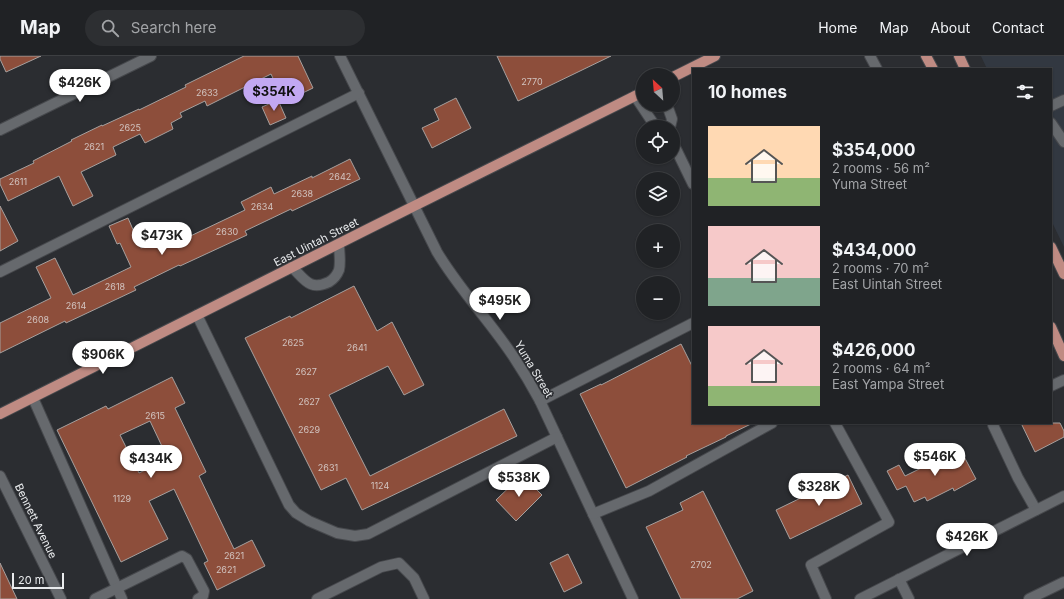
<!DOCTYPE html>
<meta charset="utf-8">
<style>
:root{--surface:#202225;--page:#2d2f32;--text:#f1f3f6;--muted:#a2a4a7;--line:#3d3f42;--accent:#c2a8f2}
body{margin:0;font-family:Inter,sans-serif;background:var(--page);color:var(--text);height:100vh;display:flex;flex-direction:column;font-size:15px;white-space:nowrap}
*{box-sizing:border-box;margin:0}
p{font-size:13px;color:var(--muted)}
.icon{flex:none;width:22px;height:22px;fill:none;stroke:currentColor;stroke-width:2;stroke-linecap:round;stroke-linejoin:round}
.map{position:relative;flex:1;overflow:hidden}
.panel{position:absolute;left:692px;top:12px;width:360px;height:356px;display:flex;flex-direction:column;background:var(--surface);border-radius:0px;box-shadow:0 1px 3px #0004,0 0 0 1px var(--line)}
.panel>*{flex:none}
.needle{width:26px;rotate:334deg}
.controls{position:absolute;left:636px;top:12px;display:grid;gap:8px}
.controls a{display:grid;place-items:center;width:44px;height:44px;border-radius:50%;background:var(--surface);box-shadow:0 1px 3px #0004,0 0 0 1px var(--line);font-size:20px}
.scale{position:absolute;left:12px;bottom:10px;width:52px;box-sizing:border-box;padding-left:4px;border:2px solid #e9ebed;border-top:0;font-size:11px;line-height:14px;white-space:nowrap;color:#e9ebed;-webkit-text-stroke:3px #2b2d31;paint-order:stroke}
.price{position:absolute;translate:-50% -34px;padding:0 9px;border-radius:14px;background:#fff;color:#222;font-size:13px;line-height:26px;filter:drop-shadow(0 1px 2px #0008)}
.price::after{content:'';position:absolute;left:50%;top:24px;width:12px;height:9px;margin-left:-6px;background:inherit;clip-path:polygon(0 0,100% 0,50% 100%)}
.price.selected{background:var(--accent);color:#111}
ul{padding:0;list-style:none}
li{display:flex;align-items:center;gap:12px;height:100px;padding:0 16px}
li span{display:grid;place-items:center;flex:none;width:112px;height:80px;border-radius:0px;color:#555}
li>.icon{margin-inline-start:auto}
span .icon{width:48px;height:48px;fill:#fffc;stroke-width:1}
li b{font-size:17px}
h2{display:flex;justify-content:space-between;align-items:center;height:48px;padding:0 16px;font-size:17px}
header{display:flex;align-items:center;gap:24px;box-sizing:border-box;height:56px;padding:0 20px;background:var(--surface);border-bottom:1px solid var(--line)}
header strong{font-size:19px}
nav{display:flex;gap:22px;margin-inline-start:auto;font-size:14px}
.search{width:280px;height:36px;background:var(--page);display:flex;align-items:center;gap:10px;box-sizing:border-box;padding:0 14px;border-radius:22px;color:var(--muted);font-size:15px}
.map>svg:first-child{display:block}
</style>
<header>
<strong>Map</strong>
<div class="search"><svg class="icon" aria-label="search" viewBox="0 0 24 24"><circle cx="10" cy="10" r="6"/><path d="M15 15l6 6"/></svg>Search here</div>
<nav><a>Home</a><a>Map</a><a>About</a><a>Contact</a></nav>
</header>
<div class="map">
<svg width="1064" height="543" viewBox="0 0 1064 543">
<rect width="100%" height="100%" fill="#2b2d31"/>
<!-- built -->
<path fill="#323841" d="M981 0H1064V191L1051 164V13H987Z"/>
<!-- building -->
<g fill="#8d4e3b" stroke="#a6a09e" fill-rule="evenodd">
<path d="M0 0H41L6 16 0 3Z"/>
<path d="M244 0H298L313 32 284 46 271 18 207 50 205 45 180 57 182 61 171 67 173 73 145 87 140 78 113 91 116 99 81 116 93 140 73 150 59 120 8 145 0 128V123L34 107 33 105 72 85 71 84 102 69V70L139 53V54L186 31 185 29Z"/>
<path d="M497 0H611L518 45Z"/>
<path d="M456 42 471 72 432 92 422 72 439 64 434 53Z"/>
<path d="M278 44 286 62 270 69 262 51Z"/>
<path d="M350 103 360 123 292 155 291 153 245 175 247 179 180 210 179 209 134 231 136 234 66 267 65 265 0 297V267L51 242 36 211 55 202 73 239 131 211 120 187 117 188 109 170 128 162 141 192 156 184 161 194 245 154 241 146 271 131 274 138 312 120V122Z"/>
<path d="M0 150 18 185 0 195Z"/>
<path d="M354 230 377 275 392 266 424 329 404 339 388 310 329 339 370 420 504 353 517 380 362 454 346 422 321 434 245 282 290 260 291 262Z"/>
<path d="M681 288 693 312V367H753L726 380V381L686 400 687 401 626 432 580 338 601 328V329Z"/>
<path d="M172 321 185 347 175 352 206 416 199 420 234 493 252 484 265 510 217 534 204 507 208 505 174 433 149 445 168 483 121 506 57 374 106 350 108 353ZM150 365 168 403 139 417 120 379Z"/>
<path d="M1021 367H1060L1064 375V381L1035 396Z"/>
<path d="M960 393 976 423 954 435 953 432 927 445 925 441 914 446 906 430 897 434 887 415 899 409 905 420Z"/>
<path d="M522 419 542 439 516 465 496 444Z"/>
<path d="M848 419 862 448 790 483 776 454Z"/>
<path d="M703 435 753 535 737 543H681L646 471 683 454 680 447Z"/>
<path d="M568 498 582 527 564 536 550 507Z"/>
<path d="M0 507 17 543H0Z"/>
</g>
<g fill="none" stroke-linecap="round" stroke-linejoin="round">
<!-- minor casing -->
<g stroke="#46484c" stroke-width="12">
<g id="minor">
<path d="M340 0 437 196C459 233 489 264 513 300 523 315 532 330 540 345L633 543"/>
<path d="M870 0 877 13"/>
<path d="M635 40 653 67 659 71"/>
<path d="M667 49 672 63 670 71"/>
<path d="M1051 50 1064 44"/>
<path d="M1051 67 1064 86"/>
<path d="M0 74 151 0"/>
<path d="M673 87 693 128"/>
<path d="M292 211C305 224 310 235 329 226 334 223 337 219 339 214 341 206 339 196 339 188"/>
<path d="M0 216 359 37"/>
<path d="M197 259 289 449 296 457 309 465 337 477 355 480 368 478 557 381"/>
<path d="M1051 330 1064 324"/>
<path d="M33 342 122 543"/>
<path d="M540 345 693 267"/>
<path d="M993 367V369L1018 422 1036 454"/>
<path d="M0 420 61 543"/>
<path d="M593 458 649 435 772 367"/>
<path d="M899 523 909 543"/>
<path d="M95 543 182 500 187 503 204 535 203 540 198 543"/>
<path d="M317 543 381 511 399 507 414 522 424 543"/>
<path d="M826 543 811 509 889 466 835 367"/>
<path d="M860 543 1064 440"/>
<path d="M1029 543 1064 526"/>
</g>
</g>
<!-- major casing -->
<g stroke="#46484c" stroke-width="12">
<g id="major">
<path d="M926 0 933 13"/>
<path d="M959 0 965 13"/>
<path d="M673 21 715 0"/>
<path d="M1051 191 1064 218"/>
<path d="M1051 271 1064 300"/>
<path d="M0 358 368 173 643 36"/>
</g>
</g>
<!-- minor -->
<use href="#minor" stroke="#66696d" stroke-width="10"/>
<!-- major -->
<use href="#major" stroke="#bf8b83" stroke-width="10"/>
</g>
<g text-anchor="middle" stroke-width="3" stroke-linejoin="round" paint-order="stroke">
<!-- number labels -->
<g font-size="9" fill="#d2c4c0">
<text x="532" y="29">2770</text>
<text x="207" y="40">2633</text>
<text x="130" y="75">2625</text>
<text x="94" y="94">2621</text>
<text x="340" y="124">2642</text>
<text x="18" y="129">2611</text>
<text x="302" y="141">2638</text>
<text x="262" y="154">2634</text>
<text x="227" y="179">2630</text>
<text x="115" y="234">2618</text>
<text x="76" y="253">2614</text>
<text x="38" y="267">2608</text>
<text x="293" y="290">2625</text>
<text x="357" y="295">2641</text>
<text x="306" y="319">2627</text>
<text x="309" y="349">2627</text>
<text x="155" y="363">2615</text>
<text x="309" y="377">2629</text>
<text x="328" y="415">2631</text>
<text x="380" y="433">1124</text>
<text x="122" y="446">1129</text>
<text x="234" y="503">2621</text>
<text x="701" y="512">2702</text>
<text x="226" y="517">2621</text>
</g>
<!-- street labels -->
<g font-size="11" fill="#e9ebed" stroke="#2b2d31">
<text transform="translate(316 186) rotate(-27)" y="4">East Uintah Street</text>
<text transform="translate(534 313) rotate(59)" y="4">Yuma Street</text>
<text transform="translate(36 465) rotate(64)" y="4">Bennett Avenue</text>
</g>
</g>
</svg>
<div class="controls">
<a><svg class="needle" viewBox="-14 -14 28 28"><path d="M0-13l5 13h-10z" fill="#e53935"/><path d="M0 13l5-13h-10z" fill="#a2a4a7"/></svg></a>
<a><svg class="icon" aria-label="locate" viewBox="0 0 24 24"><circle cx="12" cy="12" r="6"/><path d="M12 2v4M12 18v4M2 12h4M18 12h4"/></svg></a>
<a><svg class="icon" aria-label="layers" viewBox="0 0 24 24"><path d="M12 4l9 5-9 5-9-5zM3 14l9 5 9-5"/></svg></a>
<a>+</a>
<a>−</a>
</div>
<div class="scale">20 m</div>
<b class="price" style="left:80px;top:47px">$426K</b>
<b class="price selected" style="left:274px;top:56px">$354K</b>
<b class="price" style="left:162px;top:200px">$473K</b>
<b class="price" style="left:500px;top:265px">$495K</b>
<b class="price" style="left:103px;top:319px">$906K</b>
<b class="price" style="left:935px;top:421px">$546K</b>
<b class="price" style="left:151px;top:423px">$434K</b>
<b class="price" style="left:519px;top:442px">$538K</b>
<b class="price" style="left:819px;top:451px">$328K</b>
<b class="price" style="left:967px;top:501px">$426K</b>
<section class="panel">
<h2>10 homes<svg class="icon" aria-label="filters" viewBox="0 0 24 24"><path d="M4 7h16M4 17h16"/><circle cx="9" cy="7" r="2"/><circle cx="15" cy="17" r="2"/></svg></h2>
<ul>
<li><span style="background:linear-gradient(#ffd9b3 65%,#8fb573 0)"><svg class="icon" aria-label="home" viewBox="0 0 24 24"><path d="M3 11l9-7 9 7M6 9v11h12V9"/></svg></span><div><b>$354,000</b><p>2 rooms · 56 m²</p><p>Yuma Street</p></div></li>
<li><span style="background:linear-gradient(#f6c9c9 65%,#7fa58c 0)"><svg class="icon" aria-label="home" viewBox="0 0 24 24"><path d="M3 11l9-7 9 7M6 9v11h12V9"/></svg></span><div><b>$434,000</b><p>2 rooms · 70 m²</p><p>East Uintah Street</p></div></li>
<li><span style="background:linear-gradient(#f6c9c9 75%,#8fb573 0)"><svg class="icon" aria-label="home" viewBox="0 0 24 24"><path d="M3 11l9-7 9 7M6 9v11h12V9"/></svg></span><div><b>$426,000</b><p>2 rooms · 64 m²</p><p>East Yampa Street</p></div></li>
</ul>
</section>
</div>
